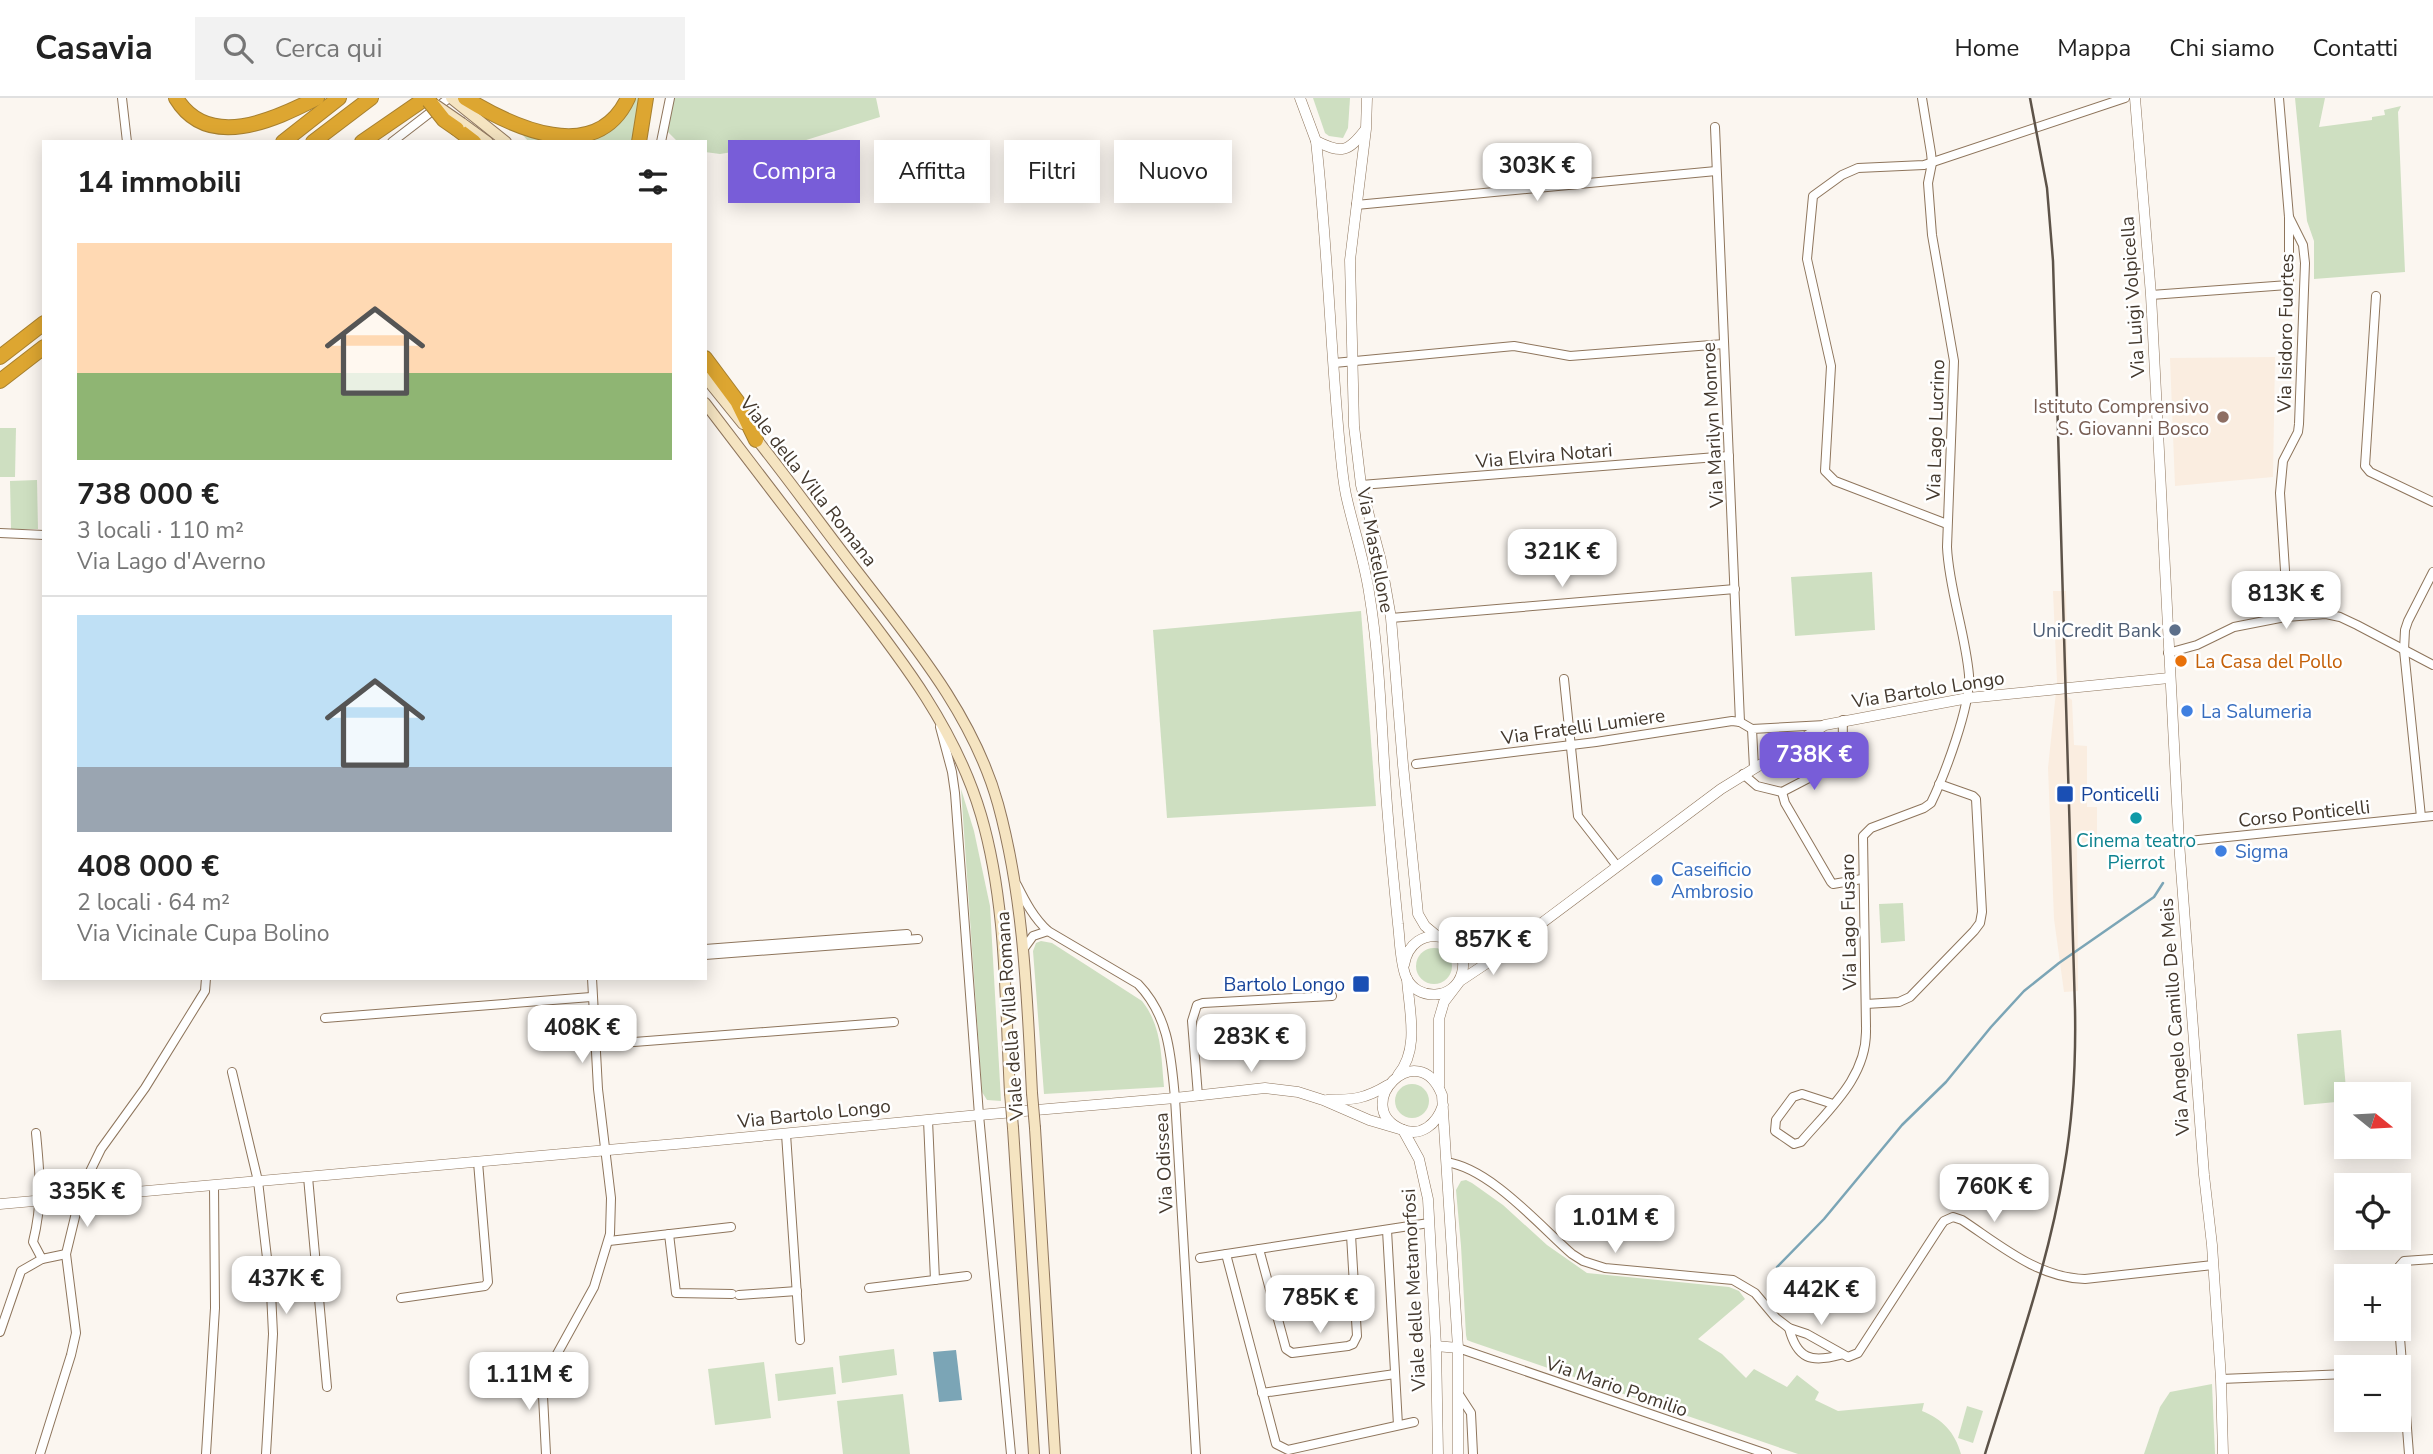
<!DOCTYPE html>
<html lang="it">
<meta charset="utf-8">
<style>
:root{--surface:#fff;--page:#f2f2f2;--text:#222;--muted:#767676;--line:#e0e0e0;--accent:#785dd8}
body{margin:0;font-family:"Nunito Sans",sans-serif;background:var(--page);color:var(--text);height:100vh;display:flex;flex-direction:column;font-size:26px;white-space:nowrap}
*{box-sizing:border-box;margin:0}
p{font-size:23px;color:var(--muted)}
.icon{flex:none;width:38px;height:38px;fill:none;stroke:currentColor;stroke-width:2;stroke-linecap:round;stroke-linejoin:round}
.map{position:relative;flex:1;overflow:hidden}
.side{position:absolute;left:42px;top:42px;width:665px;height:840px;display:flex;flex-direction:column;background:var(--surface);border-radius:0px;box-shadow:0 4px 18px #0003}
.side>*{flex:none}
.guide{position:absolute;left:728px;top:42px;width:665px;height:63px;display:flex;gap:14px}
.needle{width:46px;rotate:108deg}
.tools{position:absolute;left:2334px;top:984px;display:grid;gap:14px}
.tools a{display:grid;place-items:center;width:77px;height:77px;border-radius:0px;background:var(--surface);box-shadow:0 4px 18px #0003;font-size:35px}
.price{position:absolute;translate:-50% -60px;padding:0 16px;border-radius:14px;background:#fff;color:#222;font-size:23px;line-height:46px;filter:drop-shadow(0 2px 4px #0008)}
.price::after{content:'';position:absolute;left:50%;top:42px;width:21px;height:16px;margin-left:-10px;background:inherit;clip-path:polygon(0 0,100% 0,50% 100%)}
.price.selected{background:var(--accent);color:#fff}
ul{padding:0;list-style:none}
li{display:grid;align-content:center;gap:14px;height:371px;padding:0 35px}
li+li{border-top:2px solid var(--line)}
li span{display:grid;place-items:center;height:217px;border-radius:0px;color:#555}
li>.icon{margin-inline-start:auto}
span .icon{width:126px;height:126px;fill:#fffc;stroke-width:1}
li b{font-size:30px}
h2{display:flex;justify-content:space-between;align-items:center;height:84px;padding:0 35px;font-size:30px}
.tag{padding:0 24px;border-radius:0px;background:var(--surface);box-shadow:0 4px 18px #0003;font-size:24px;line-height:63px}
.tag.selected{background:var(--accent);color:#fff}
header{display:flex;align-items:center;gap:42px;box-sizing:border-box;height:98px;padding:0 35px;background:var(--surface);border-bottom:2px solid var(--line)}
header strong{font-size:33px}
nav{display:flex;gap:38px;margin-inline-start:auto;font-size:24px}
.search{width:490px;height:63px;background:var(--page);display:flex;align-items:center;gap:18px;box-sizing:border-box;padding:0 24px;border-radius:0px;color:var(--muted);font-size:26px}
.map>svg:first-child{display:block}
</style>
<header>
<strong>Casavia</strong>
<div class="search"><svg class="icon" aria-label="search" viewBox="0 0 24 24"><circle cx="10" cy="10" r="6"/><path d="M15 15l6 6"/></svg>Cerca qui</div>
<nav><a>Home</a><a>Mappa</a><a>Chi siamo</a><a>Contatti</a></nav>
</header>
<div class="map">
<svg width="2433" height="1356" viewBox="0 0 2433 1356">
<rect width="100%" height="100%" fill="#fbf6f0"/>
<!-- built -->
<g fill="#faede0">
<path d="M2275 259 2273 379 2175 388 2170 260Z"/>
<path d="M2053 493H2066L2068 599 2072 602 2074 647 2087 648V709H2097V745H2077L2078 893 2064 894 2054 821 2048 670 2057 584Z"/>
</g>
<!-- green -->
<g fill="#cedfc1">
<path d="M634 0H643L636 44H529L519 33C536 34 552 35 569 36 606 38 617 36 634 0Z"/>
<path d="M674 0H876L880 19 803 43 720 56 705 54V44H678L667 33Z"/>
<path d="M1313 0H1350L1348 30 1343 40 1329 38 1325 35Z"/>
<path d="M2295 0H2325L2319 29 2372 22V19L2385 17 2384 12 2401 8 2398 14 2405 174 2314 181V143L2307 123Z"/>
<path d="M0 330H16L15 379H0Z"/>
<path d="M37 382 38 431H11L10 383Z"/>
<path d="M1872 474 1875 532 1795 538 1791 479Z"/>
<path d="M1361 513 1376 708 1167 720 1153 532Z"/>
<path d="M961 691 974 733 990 808 1001 1003 987 1002 982 994Z"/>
<path d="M1903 805 1905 843 1881 845 1879 806Z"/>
<path d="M1041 843 1052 845 1142 903C1162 928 1161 958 1164 989L1044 996 1033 853 1036 845Z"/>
<circle cx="1434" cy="868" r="18"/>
<path d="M2341 932 2347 1003 2304 1007 2297 936Z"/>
<circle cx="1412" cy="1003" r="17"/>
<path d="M1466 1082 1472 1085 1503 1107 1547 1147 1587 1175 1729 1189 1739 1193 1745 1201 1698 1241 1722 1256 1746 1280 1754 1271 1787 1289 1797 1277 1819 1294 1815 1302 1838 1313 1924 1305 1922 1313C1942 1321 1955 1334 1961 1356H1798L1472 1244 1467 1242 1466 1237 1461 1148 1456 1092 1461 1083Z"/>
<path d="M894 1251 897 1277 842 1285 839 1258Z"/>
<path d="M764 1264 771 1320 715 1327 708 1271Z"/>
<path d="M833 1269 836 1296 778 1303 775 1276Z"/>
<path d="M2212 1286 2215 1356H2144L2160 1309 2170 1294Z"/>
<path d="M903 1296 910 1356H843L837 1303Z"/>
<path d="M1967 1308 1983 1313 1973 1345 1958 1340Z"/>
</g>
<!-- water -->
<path fill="#7ba5b6" d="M956 1252 962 1302 939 1304 933 1254Z"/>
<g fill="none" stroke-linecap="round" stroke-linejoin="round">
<!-- stream -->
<path stroke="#7ba5b6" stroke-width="2.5" d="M1777 1169 1824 1121 1902 1027 1946 984 1991 929 2024 893 2059 865 2154 799 2163 785"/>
<!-- minor casing -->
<g stroke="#8e755c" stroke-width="10">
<g id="minor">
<path d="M122 0 127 44"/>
<path d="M1715 29 1740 624"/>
<path d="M392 44 449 0"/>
<path d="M661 44 670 0"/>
<path d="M1356 107 1716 73"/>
<path d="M2151 197 2289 187V119L2279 0"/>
<path d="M2376 198 2365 368 2370 374 2433 404"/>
<path d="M1334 265 1514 248 1570 258 1724 246"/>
<path d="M1361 387 1729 358"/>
<path d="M1947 426 1835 383 1825 373 1831 268 1807 161 1813 98 1842 77 1858 70 1924 67 2125 0"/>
<path d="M0 435 44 437"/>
<path d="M2288 519 2280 395 2283 363 2298 334 2299 326 2305 165 2303 147 2289 119"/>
<path d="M1391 520 1735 491"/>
<path d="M2168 555 2197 547 2234 529 2285 519 2326 516 2340 519 2357 527 2433 567"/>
<path d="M1564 581 1578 718 1617 768"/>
<path d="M940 629 952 674 955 695 979 1017 1011 1356"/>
<path d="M1416 666 1596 644 1732 623 1740 624 1752 631"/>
<path d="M1754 670 1752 631 1825 627"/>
<path d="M1743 676 1757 688 1782 694 1832 668C1846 659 1842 638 1843 622"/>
<path d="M1782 694 1785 705 1831 784 1833 786 1862 781"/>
<path d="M2421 719 2404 552 2405 532 2408 523 2433 474"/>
<path d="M2179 744 2433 718"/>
<path d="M1017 787C1026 805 1034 820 1048 833L1138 886C1169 918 1171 958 1175 1000L1196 1356"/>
<path d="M1025 849 1033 838 1048 833"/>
<path d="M705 851 907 836"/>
<path d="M705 857 918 841"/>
<path d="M1866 906 1899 904 1910 899 1974 833 1980 825 1982 814 1976 701 1973 698 1939 686"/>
<path d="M325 920 591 899"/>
<path d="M1866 929 1863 738 1871 730 1924 710 1931 705C1945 676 1971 607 1969 577 1965 533 1949 492 1947 449L1954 263 1932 137 1928 85 1932 65 1931 55 1922 0"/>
<path d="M595 947 894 924"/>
<path d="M232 974 258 1083 271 1194 273 1236 266 1356"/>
<path d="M1198 998 1192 923 1197 907 1203 905 1332 898"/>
<path d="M1833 1006 1802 996 1793 999 1776 1022 1775 1033 1794 1046 1801 1044C1829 1011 1867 979 1866 932"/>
<path d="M928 1022 935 1182"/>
<path d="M36 1035C40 1077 43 1103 33 1144L42 1161 66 1156"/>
<path d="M786 1036 800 1242"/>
<path d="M1446 1064C1490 1070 1540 1128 1572 1156L1583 1163 1605 1170 1733 1182 1755 1195 1776 1220 1789 1230 1807 1236 1848 1259 1858 1255 1941 1127 1944 1123 1953 1119 1962 1122C2000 1147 2038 1180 2085 1181L2213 1167"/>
<path d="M308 1079 327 1289"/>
<path d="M1387 1132 1398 1327"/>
<path d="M669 1136 676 1195 732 1196"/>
<path d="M609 1143 731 1129"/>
<path d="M1259 1151 1286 1251 1292 1255 1348 1248 1353 1246 1357 1238 1351 1137"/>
<path d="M1226 1156 1276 1346 1288 1352 1414 1324"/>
<path d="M1200 1160 1429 1125"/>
<path d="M2396 1178 2397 1171 2404 1163 2433 1161"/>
<path d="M869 1190 967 1178"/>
<path d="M739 1197 797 1193"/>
<path d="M401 1200 485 1188 488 1184 478 1064"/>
<path d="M2399 1227 2409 1356"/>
<path d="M1789 1230C1797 1261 1811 1265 1840 1257"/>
<path d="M0 1234 21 1173 42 1161"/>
<path d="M1458 1250 1767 1356"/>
<path d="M2221 1281 2347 1276"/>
<path d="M1262 1295 1395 1276"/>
<path d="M1458 1295 1471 1315 1473 1356"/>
<path d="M40 1356 71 1257 76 1235 66 1156 82 1090 101 1051 145 990 205 893 206 880"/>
<path d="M206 1356 215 1210 214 1087"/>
<path d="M546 1356 543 1298 546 1276 594 1189 610 1136 611 1100 598 991 592 880"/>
</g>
</g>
<!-- tertiary casing -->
<g stroke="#8e755c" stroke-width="11">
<g id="tertiary">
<path d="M1300 0 1316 43C1327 142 1330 240 1339 339 1341 358 1342 378 1346 397 1353 429 1364 461 1369 494 1379 555 1381 617 1385 679 1388 728 1393 777 1398 826 1400 842 1400 864 1406 879 1417 904 1455 902 1462 875 1472 835 1412 821 1404 867"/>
<path d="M1367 0 1366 31 1350 162 1354 328 1361 387 1381 463 1391 520 1403 667 1418 816 1425 828 1437 838"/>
<path d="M2135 0 2151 197 2179 744 2204 1077 2212 1147 2221 1281 2223 1356"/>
<path d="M1316 43C1342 56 1348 54 1365 32"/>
<path d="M1452 844 1478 848 1510 847"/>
<path d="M1398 977C1420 951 1409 912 1407 881"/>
<path d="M1439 988V921L1444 904 1460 883 1499 857 1721 691 1825 627 1968 600 2169 580"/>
<path d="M1327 1002C1353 1002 1365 1001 1388 987"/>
<path d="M1443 1007C1437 1026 1421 1040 1401 1031 1350 1008 1418 936 1442 997L1458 1250V1356"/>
<path d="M1403 1032 1419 1061 1428 1101 1436 1248 1438 1356"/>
<path d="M0 1106 687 1045 979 1017 1175 1000 1265 990 1298 994 1323 1002 1369 1022 1403 1032"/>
<path d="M1436 1248 1458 1250"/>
</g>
</g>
<!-- secondary casing -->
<g stroke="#8e755c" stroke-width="12">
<g id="secondary">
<path d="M451 0 506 44"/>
<path d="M462 25 488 44"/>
<path d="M705 279 743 326"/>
<path d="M705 305C749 363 793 420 837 478 894 552 954 625 981 717 1007 806 1005 903 1010 995"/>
<path d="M754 338C790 383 824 431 860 477 914 547 974 619 998 706 1024 801 1027 898 1032 995"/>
<path d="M1013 1030 1034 1356"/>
<path d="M1035 1030 1055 1356"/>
</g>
</g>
<!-- motorway casing -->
<g stroke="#a78030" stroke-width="16">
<g id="motorway">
<path d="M176 0C208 53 274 22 317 0"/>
<path d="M465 0C512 29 596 69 628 0"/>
<path d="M457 31 474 44"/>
<path d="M283 44 339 0"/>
<path d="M313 44 371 0"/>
<path d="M362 44 426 0"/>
<path d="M639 44 646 0"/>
<path d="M0 259 44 225"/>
<path d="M705 260 737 303 756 342"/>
<path d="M0 283 44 249"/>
</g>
</g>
<!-- minor -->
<use href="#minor" stroke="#fff" stroke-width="8"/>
<!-- tertiary -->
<use href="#tertiary" stroke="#fff" stroke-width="10"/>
<!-- secondary -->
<use href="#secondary" stroke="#f5e4c1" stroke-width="10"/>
<!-- motorway -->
<use href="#motorway" stroke="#dda631" stroke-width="14"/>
<!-- rail -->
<path stroke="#5d5349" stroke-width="2.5" d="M1985 1356C2014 1262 2048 1168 2064 1071 2073 1019 2076 964 2075 911L2053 163 2047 90 2030 0"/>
<!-- secondary-bridge casing -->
<g stroke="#8e755c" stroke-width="12" stroke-linecap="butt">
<g id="secondary-bridge">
<path d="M436 7 462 25"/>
<path d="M1010 995 1013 1030"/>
<path d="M1032 995 1035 1030"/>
</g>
</g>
<!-- motorway-bridge casing -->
<g stroke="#a78030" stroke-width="16" stroke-linecap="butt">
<path id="motorway-bridge" d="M429 3 444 22 457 31"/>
</g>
<!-- secondary-bridge -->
<use href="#secondary-bridge" stroke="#f5e4c1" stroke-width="10"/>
<!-- motorway-bridge -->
<use href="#motorway-bridge" stroke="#dda631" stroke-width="14"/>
</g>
<!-- markers -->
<circle fill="#8d6e63" stroke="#fff" stroke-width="2.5" cx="2223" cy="319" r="7"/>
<circle fill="#5c6f8a" stroke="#fff" stroke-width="2.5" cx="2175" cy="532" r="7"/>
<circle fill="#e8710a" stroke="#fff" stroke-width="2.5" cx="2181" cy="563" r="7"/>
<g fill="#3f7fe0" stroke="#fff" stroke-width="2.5">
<circle cx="2187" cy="613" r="7"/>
<circle cx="2221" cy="753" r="7"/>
<circle cx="1657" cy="782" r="7"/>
</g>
<g fill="#1a4fb4" stroke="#fff" stroke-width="2.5">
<rect x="2056" y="687" width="18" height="18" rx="3.5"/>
<rect x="1352" y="877" width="18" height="18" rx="3.5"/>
</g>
<circle fill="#0f9aa8" stroke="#fff" stroke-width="2.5" cx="2136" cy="720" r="7"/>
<g text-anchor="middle" stroke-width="5" stroke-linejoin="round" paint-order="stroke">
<!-- street labels -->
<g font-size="19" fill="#43382d" stroke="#fff">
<text transform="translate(2132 199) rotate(-94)" y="7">Via Luigi Volpicella</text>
<text transform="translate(2285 235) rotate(-89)" y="7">Via Isidoro Fuortes</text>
<text transform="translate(1712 327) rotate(-93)" y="7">Via Marilyn Monroe</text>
<text transform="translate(1935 332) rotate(-88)" y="7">Via Lago Lucrino</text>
<text transform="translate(1544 357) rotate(-5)" y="7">Via Elvira Notari</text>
<text transform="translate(809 383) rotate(52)" y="7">Viale della Villa Romana</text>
<text transform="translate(1376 452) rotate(79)" y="7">Via Mastellone</text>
<text transform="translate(1928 591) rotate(-9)" y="7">Via Bartolo Longo</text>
<text transform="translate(1583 628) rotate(-8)" y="7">Via Fratelli Lumiere</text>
<text transform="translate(2304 715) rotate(-6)" y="7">Corso Ponticelli</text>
<text transform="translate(1848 824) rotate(-91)" y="7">Via Lago Fusaro</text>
<text transform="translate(1009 918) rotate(-94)" y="7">Viale della Villa Romana</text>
<text transform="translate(2174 919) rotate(-94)" y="7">Via Angelo Camillo De Meis</text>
<text transform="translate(814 1015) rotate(-6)" y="7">Via Bartolo Longo</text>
<text transform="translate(1163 1065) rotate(-93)" y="7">Via Odissea</text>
<text transform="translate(1413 1192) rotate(-93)" y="7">Viale delle Metamorfosi</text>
<text transform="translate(1617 1288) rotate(19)" y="7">Via Mario Pomilio</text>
</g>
<!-- education labels -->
<g font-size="19" fill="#785e54" stroke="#fff" text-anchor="end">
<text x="2209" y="315">Istituto Comprensivo<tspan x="2209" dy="22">S. Giovanni Bosco</tspan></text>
</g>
<!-- service labels -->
<g font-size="19" fill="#4e5e75" stroke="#fff" text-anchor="end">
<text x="2161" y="539">UniCredit Bank</text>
</g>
<!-- food labels -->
<g font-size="19" fill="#c56008" stroke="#fff" text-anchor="start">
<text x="2195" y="570">La Casa del Pollo</text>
</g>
<!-- shop labels -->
<g font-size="19" fill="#366cbe" stroke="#fff" text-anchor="start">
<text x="2201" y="620">La Salumeria</text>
<text x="2235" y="760">Sigma</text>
<text x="1671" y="778">Caseificio<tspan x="1671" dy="22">Ambrosio</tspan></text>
</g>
<!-- transit labels -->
<g font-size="19" fill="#164399" stroke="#fff" text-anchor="start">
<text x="2081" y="703">Ponticelli</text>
<text x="1345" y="893" text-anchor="end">Bartolo Longo</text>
</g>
<!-- culture labels -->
<g font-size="19" fill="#0d838f" stroke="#fff">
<text x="2136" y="749">Cinema teatro<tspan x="2136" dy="22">Pierrot</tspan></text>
</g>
</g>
</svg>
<div class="tools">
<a><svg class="needle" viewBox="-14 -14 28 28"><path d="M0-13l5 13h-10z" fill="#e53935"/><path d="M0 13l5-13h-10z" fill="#767676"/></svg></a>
<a><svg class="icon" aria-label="locate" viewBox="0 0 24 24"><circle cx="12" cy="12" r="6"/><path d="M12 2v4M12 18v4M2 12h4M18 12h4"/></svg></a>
<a>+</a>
<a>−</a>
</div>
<b class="price" style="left:1537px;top:105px">303K €</b>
<b class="price" style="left:1562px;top:491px">321K €</b>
<b class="price" style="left:2286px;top:533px">813K €</b>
<b class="price selected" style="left:1814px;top:694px">738K €</b>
<b class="price" style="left:1493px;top:879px">857K €</b>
<b class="price" style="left:582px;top:967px">408K €</b>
<b class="price" style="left:1251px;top:976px">283K €</b>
<b class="price" style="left:1994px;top:1126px">760K €</b>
<b class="price" style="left:87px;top:1131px">335K €</b>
<b class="price" style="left:1615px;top:1157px">1.01M €</b>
<b class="price" style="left:286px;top:1218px">437K €</b>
<b class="price" style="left:1821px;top:1229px">442K €</b>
<b class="price" style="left:1320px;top:1237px">785K €</b>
<b class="price" style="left:529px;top:1314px">1.11M €</b>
<div class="guide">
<a class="tag selected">Compra</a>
<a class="tag">Affitta</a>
<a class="tag">Filtri</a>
<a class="tag">Nuovo</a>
</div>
<section class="side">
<h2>14 immobili<svg class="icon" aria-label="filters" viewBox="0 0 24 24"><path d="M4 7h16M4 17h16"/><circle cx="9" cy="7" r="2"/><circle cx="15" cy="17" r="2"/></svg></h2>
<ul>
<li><span style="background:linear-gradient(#ffd9b3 60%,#8fb573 0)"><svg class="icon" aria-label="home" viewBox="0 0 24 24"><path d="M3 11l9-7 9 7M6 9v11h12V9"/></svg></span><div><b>738 000 €</b><p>3 locali · 110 m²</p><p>Via Lago d'Averno</p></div></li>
<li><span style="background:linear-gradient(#bfe0f5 70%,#9aa5b1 0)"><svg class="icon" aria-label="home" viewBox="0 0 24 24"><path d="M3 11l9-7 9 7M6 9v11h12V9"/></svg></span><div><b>408 000 €</b><p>2 locali · 64 m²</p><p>Via Vicinale Cupa Bolino</p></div></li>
</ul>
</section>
</div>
